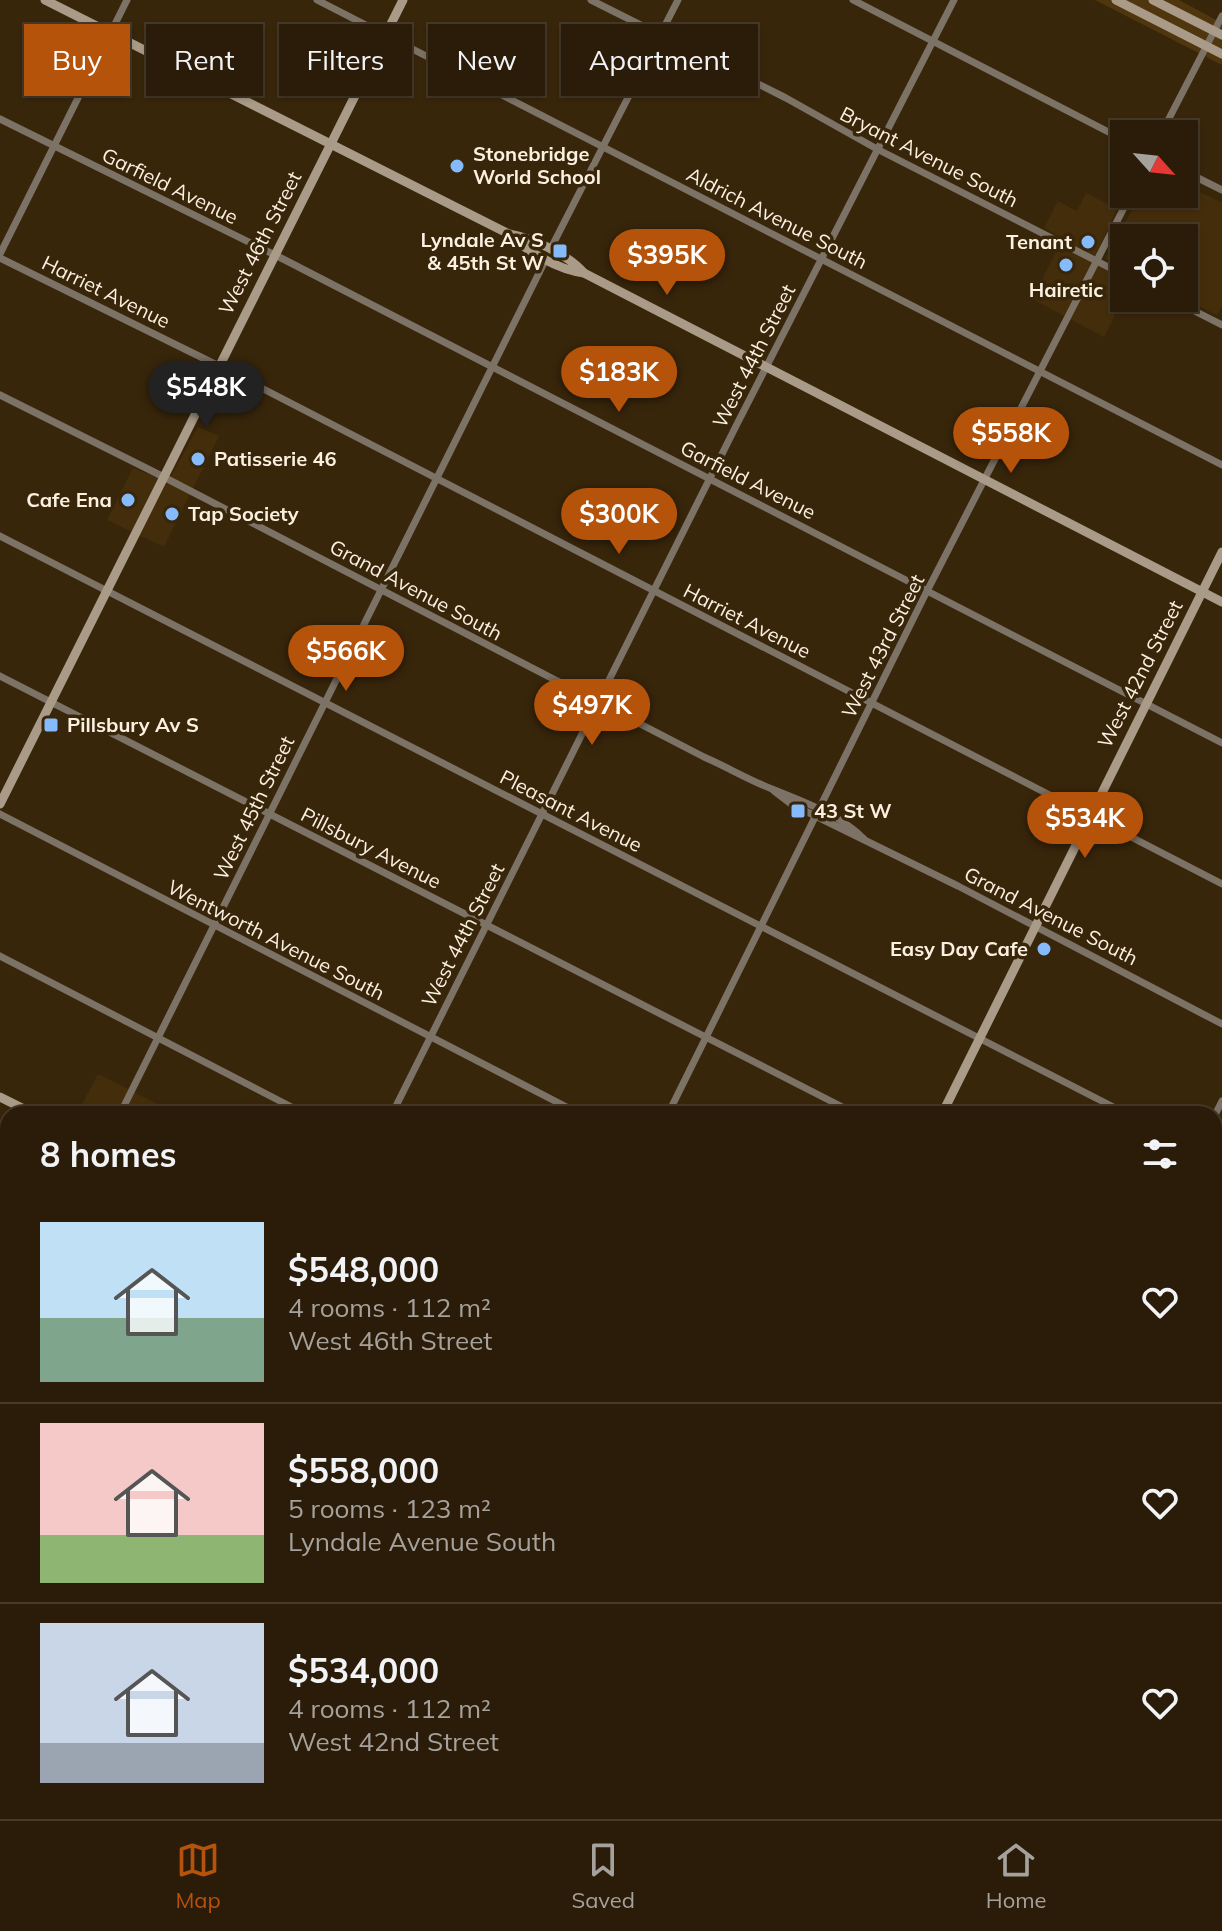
<!DOCTYPE html>
<meta charset="utf-8">
<style>
:root{--surface:#2a1c08;--page:#362916;--text:#f1f3f6;--muted:#a5a19c;--line:#463a29;--accent:#b45309}
body{margin:0;font-family:Mulish,sans-serif;background:var(--page);color:var(--text);height:100vh;display:flex;flex-direction:column;font-size:30px;white-space:nowrap}
*{box-sizing:border-box;margin:0}
p{font-size:26px;color:var(--muted)}
.icon{flex:none;width:44px;height:44px;fill:none;stroke:currentColor;stroke-width:2;stroke-linecap:round;stroke-linejoin:round}
.map{position:relative;flex:1;overflow:hidden}
.details{position:absolute;left:0px;top:1106px;width:1222px;height:714px;display:flex;flex-direction:column;background:var(--surface);border-radius:24px 24px 0 0;box-shadow:0 2px 6px #0004,0 0 0 2px var(--line)}
.details>*{flex:none}
.top-card{position:absolute;left:24px;top:24px;width:800px;height:72px;display:flex;gap:16px}
.needle{width:52px;rotate:117deg}
.controls{position:absolute;left:1110px;top:120px;display:grid;gap:16px}
.controls a{display:grid;place-items:center;width:88px;height:88px;border-radius:0px;background:var(--surface);box-shadow:0 2px 6px #0004,0 0 0 2px var(--line);font-size:40px}
.price{position:absolute;translate:-50% -68px;padding:0 18px;border-radius:28px;background:var(--accent);color:#fff;font-size:26px;line-height:52px;filter:drop-shadow(0 2px 4px #0008)}
.price::after{content:'';position:absolute;left:50%;top:48px;width:24px;height:18px;margin-left:-12px;background:inherit;clip-path:polygon(0 0,100% 0,50% 100%)}
.price.selected{background:#222;color:#fff}
ul{padding:0;list-style:none}
li{display:flex;align-items:center;gap:24px;height:200px;padding:0 40px}
li+li{border-top:2px solid var(--line)}
li span{display:grid;place-items:center;flex:none;width:224px;height:160px;border-radius:0px;color:#555}
li>.icon{margin-inline-start:auto}
span .icon{width:96px;height:96px;fill:#fffc;stroke-width:1}
li b{font-size:34px}
h2{display:flex;justify-content:space-between;align-items:center;height:96px;padding:0 40px;font-size:34px}
.pill{padding:0 28px;border-radius:0px;background:var(--surface);box-shadow:0 2px 6px #0004,0 0 0 2px var(--line);font-size:28px;line-height:72px}
.pill.selected{background:var(--accent);color:#fff}
.tabs{display:flex;justify-content:space-around;align-items:center;height:112px;border-top:2px solid var(--line);background:var(--surface);font-size:22px;color:var(--muted)}
.tabs a{display:grid;justify-items:center;gap:4px}
.tabs .selected{color:var(--accent)}
.map>svg:first-child{display:block}
</style>
<div class="map">
<svg width="1222" height="1819" viewBox="0 0 1222 1819">
<rect width="100%" height="100%" fill="#38260b"/>
<!-- built -->
<g fill="#442d0a">
<path d="M1184 184 1222 203V306L1217 315 1183 298 1184 238H1124V268L1105 258 1141 194H1184Z"/>
<path d="M1086 193 1117 209 1093 261 1124 280V297L1104 337 1032 299 1063 238 1044 228 1058 201 1077 211Z"/>
<path d="M198 427 219 436 164 547 107 520 133 468 168 482Z"/>
<path d="M98 1074 138 1094 176 1114H77Z"/>
</g>
<!-- green -->
<g fill="#4f360e">
<path d="M1095 0H1179L1222 23V65Z"/>
<path d="M812 1812H1128L1124 1819H825Z"/>
</g>
<g fill="none" stroke-linecap="round" stroke-linejoin="round">
<!-- street -->
<g stroke="#7c7266" stroke-width="7">
<path d="M317 0 1222 465"/>
<path d="M591 0 786 98 877 149 1124 275"/>
<path d="M853 0 1124 140"/>
<path d="M0 119 283 259 1222 743"/>
<path d="M1161 134 1222 16"/>
<path d="M1184 171 1222 190"/>
<path d="M550 250 678 0"/>
<path d="M0 254 127 0"/>
<path d="M0 258 219 366 1222 884"/>
<path d="M1169 298 1222 325"/>
<path d="M0 395 152 471 704 757C727 767 749 780 772 789 802 801 841 815 864 839"/>
<path d="M0 536 1127 1114"/>
<path d="M0 676 856 1114"/>
<path d="M774 791 791 804 958 886 1222 1024"/>
<path d="M0 814 580 1114"/>
<path d="M0 956 305 1114"/>
<path d="M120 1114 546 259"/>
<path d="M392 1114 736 426 954 0"/>
<path d="M668 1114 924 597 1131 194"/>
<path d="M1214 1117 1222 1101"/>
<path d="M1214 1160 1222 1164"/>
<path d="M0 1236 8 1240"/>
<path d="M1214 1299 1222 1303"/>
<path d="M0 1358 8 1341"/>
<path d="M0 1374 8 1378"/>
<path d="M1214 1440 1222 1444"/>
<path d="M0 1515 8 1519"/>
<path d="M1214 1577 1222 1581"/>
<path d="M0 1655 8 1659"/>
<path d="M1214 1669 1222 1653"/>
<path d="M0 1795 8 1799"/>
<path d="M34 1812 44 1817"/>
<path d="M303 1812 317 1819"/>
<path d="M572 1812 586 1819"/>
<path d="M1139 1819 1143 1812"/>
</g>
<!-- secondary -->
<g stroke="#aa9b88" stroke-width="9">
<path d="M45 0 509 234C535 239 567 254 584 273"/>
<path d="M1116 0 1222 54"/>
<path d="M1153 0 1222 35"/>
<path d="M509 234C527 252 559 270 584 273L1222 602"/>
<path d="M0 804 403 0"/>
<path d="M0 1097 34 1114"/>
<path d="M942 1114 1222 552"/>
<path d="M1214 1718 1222 1722"/>
<path d="M590 1819 593 1812"/>
</g>
<!-- highway -->
<g stroke="#f0d8b9" stroke-width="12">
<path d="M0 1387 8 1391"/>
<path d="M0 1422 8 1427"/>
<path d="M0 1437 8 1441"/>
<path d="M0 1449 8 1453"/>
<path d="M0 1466 8 1470"/>
<path d="M0 1500 8 1504"/>
<path d="M672 1812 686 1819"/>
<path d="M735 1812 748 1819"/>
</g>
</g>
<!-- markers -->
<g fill="#86bbfb" stroke="#38260b" stroke-width="3">
<circle cx="457" cy="166" r="8"/>
<circle cx="1088" cy="242" r="8"/>
<rect x="552" y="243" width="16" height="16" rx="4"/>
<circle cx="1066" cy="265" r="8"/>
<circle cx="198" cy="459" r="8"/>
<circle cx="128" cy="500" r="8"/>
<circle cx="172" cy="514" r="8"/>
<rect x="43" y="717" width="16" height="16" rx="4"/>
<rect x="790" y="803" width="16" height="16" rx="4"/>
<circle cx="1044" cy="949" r="8"/>
</g>
<g text-anchor="middle" stroke-width="7" stroke-linejoin="round" paint-order="stroke">
<!-- poi labels -->
<g font-size="20" font-weight="bold" fill="#fcf0e1" stroke="#38260b" text-anchor="start">
<text x="473" y="161">Stonebridge<tspan x="473" dy="23">World School</tspan></text>
<text x="544" y="247" text-anchor="end">Lyndale Av S<tspan x="544" dy="23">&amp; 45th St W</tspan></text>
<text x="1072" y="249" text-anchor="end">Tenant</text>
<text x="1066" y="297" text-anchor="middle">Hairetic</text>
<text x="214" y="466">Patisserie 46</text>
<text x="112" y="507" text-anchor="end">Cafe Ena</text>
<text x="188" y="521">Tap Society</text>
<text x="67" y="732">Pillsbury Av S</text>
<text x="814" y="818">43 St W</text>
<text x="1028" y="956" text-anchor="end">Easy Day Cafe</text>
</g>
<!-- street labels -->
<g font-size="20" fill="#fcf0e1" stroke="#38260b">
<text transform="translate(929 157) rotate(27)" y="7">Bryant Avenue South</text>
<text transform="translate(170 186) rotate(26)" y="7">Garfield Avenue</text>
<text transform="translate(777 218) rotate(27)" y="7">Aldrich Avenue South</text>
<text transform="translate(260 243) rotate(-63)" y="7">West 46th Street</text>
<text transform="translate(106 292) rotate(26)" y="7">Harriet Avenue</text>
<text transform="translate(754 356) rotate(-63)" y="7">West 44th Street</text>
<text transform="translate(748 480) rotate(27)" y="7">Garfield Avenue</text>
<text transform="translate(416 590) rotate(28)" y="7">Grand Avenue South</text>
<text transform="translate(747 621) rotate(27)" y="7">Harriet Avenue</text>
<text transform="translate(883 646) rotate(-63)" y="7">West 43rd Street</text>
<text transform="translate(1140 674) rotate(-63)" y="7">West 42nd Street</text>
<text transform="translate(254 808) rotate(-64)" y="7">West 45th Street</text>
<text transform="translate(571 811) rotate(27)" y="7">Pleasant Avenue</text>
<text transform="translate(371 848) rotate(27)" y="7">Pillsbury Avenue</text>
<text transform="translate(1051 916) rotate(27)" y="7">Grand Avenue South</text>
<text transform="translate(463 935) rotate(-63)" y="7">West 44th Street</text>
<text transform="translate(276 940) rotate(27)" y="7">Wentworth Avenue South</text>
</g>
</g>
</svg>
<div class="controls">
<a><svg class="needle" viewBox="-14 -14 28 28"><path d="M0-13l5 13h-10z" fill="#e53935"/><path d="M0 13l5-13h-10z" fill="#a5a19c"/></svg></a>
<a><svg class="icon" aria-label="locate" viewBox="0 0 24 24"><circle cx="12" cy="12" r="6"/><path d="M12 2v4M12 18v4M2 12h4M18 12h4"/></svg></a>
</div>
<b class="price" style="left:667px;top:297px">$395K</b>
<b class="price" style="left:619px;top:414px">$183K</b>
<b class="price selected" style="left:206px;top:429px">$548K</b>
<b class="price" style="left:1011px;top:475px">$558K</b>
<b class="price" style="left:619px;top:556px">$300K</b>
<b class="price" style="left:346px;top:693px">$566K</b>
<b class="price" style="left:592px;top:747px">$497K</b>
<b class="price" style="left:1085px;top:860px">$534K</b>
<div class="top-card">
<a class="pill selected">Buy</a>
<a class="pill">Rent</a>
<a class="pill">Filters</a>
<a class="pill">New</a>
<a class="pill">Apartment</a>
</div>
<section class="details">
<h2>8 homes<svg class="icon" aria-label="filters" viewBox="0 0 24 24"><path d="M4 7h16M4 17h16"/><circle cx="9" cy="7" r="2"/><circle cx="15" cy="17" r="2"/></svg></h2>
<ul>
<li><span style="background:linear-gradient(#bfe0f5 60%,#7fa58c 0)"><svg class="icon" aria-label="home" viewBox="0 0 24 24"><path d="M3 11l9-7 9 7M6 9v11h12V9"/></svg></span><div><b>$548,000</b><p>4 rooms · 112 m²</p><p>West 46th Street</p></div><svg class="icon" aria-label="heart" viewBox="0 0 24 24"><path d="M12 20l-8-8c-3-5 5-10 8-4 3-6 11-1 8 4z"/></svg></li>
<li><span style="background:linear-gradient(#f6c9c9 70%,#8fb573 0)"><svg class="icon" aria-label="home" viewBox="0 0 24 24"><path d="M3 11l9-7 9 7M6 9v11h12V9"/></svg></span><div><b>$558,000</b><p>5 rooms · 123 m²</p><p>Lyndale Avenue South</p></div><svg class="icon" aria-label="heart" viewBox="0 0 24 24"><path d="M12 20l-8-8c-3-5 5-10 8-4 3-6 11-1 8 4z"/></svg></li>
<li><span style="background:linear-gradient(#c9d6e8 75%,#9aa5b1 0)"><svg class="icon" aria-label="home" viewBox="0 0 24 24"><path d="M3 11l9-7 9 7M6 9v11h12V9"/></svg></span><div><b>$534,000</b><p>4 rooms · 112 m²</p><p>West 42nd Street</p></div><svg class="icon" aria-label="heart" viewBox="0 0 24 24"><path d="M12 20l-8-8c-3-5 5-10 8-4 3-6 11-1 8 4z"/></svg></li>
</ul>
</section>
</div>
<nav class="tabs">
<a class="selected"><svg class="icon" aria-label="map" viewBox="0 0 24 24"><path d="M3 6l6-2 6 2 6-2v14l-6 2-6-2-6 2zM9 4v14M15 6v14"/></svg>Map</a>
<a><svg class="icon" aria-label="saved" viewBox="0 0 24 24"><path d="M7 4h10v16l-5-4-5 4z"/></svg>Saved</a>
<a><svg class="icon" aria-label="home" viewBox="0 0 24 24"><path d="M3 11l9-7 9 7M6 9v11h12V9"/></svg>Home</a>
</nav>
